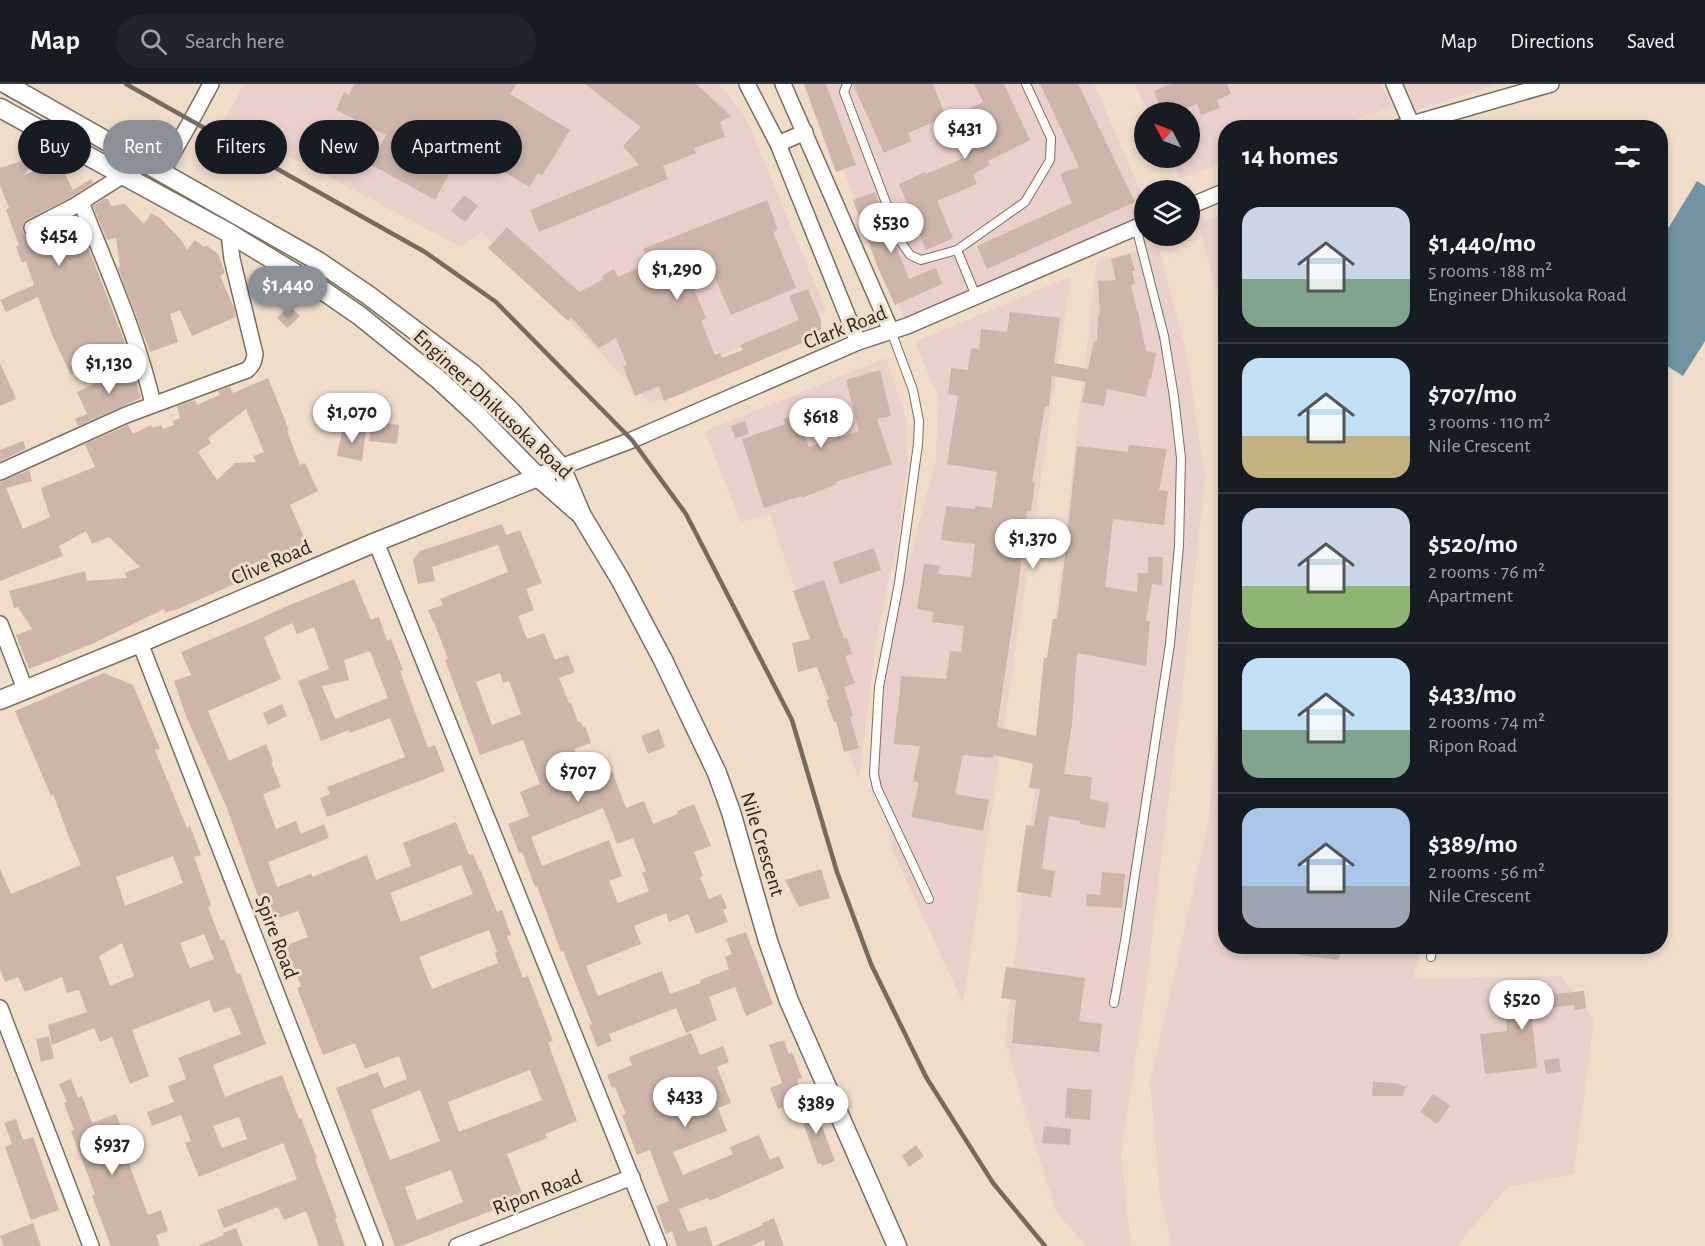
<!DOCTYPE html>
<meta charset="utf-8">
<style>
:root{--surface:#171b24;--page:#20242c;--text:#f1f3f6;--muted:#9ea1a6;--line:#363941;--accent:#8c9099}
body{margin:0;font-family:"Alegreya Sans",sans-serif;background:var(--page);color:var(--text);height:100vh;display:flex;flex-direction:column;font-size:22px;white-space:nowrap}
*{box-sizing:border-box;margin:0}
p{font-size:20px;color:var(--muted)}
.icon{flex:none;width:33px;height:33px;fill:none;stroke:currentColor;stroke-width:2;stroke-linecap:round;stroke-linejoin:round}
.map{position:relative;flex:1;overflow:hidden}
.sheet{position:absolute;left:1218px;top:36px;width:450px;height:834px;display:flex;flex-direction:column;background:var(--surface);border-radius:24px;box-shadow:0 3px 9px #0003}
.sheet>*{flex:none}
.guide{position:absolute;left:18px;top:36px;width:570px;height:54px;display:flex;gap:12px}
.needle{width:39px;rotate:311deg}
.controls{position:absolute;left:1134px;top:18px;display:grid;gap:12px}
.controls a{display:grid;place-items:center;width:66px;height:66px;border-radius:50%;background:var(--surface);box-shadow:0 3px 9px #0003;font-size:30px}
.price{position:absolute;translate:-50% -51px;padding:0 14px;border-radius:21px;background:#fff;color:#222;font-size:20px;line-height:39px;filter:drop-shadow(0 2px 3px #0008)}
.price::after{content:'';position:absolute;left:50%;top:36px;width:18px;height:14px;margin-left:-9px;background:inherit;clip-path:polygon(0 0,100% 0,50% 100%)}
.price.selected{background:var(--accent);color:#fff}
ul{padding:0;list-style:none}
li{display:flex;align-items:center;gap:18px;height:150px;padding:0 24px}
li+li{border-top:2px solid var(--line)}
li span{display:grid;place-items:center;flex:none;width:168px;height:120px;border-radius:18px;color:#555}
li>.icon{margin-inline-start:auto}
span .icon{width:72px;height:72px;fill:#fffc;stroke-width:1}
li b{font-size:26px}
h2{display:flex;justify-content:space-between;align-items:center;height:72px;padding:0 24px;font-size:26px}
.chip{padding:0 21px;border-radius:27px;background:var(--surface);box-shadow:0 3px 9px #0003;font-size:21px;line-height:54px}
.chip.selected{background:var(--accent);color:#fff}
header{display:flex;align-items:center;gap:36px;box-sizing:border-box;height:84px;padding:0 30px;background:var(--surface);border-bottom:2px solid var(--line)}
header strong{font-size:28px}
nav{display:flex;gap:33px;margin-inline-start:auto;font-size:21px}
.search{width:420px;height:54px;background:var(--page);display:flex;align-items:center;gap:15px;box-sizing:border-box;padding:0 21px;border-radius:33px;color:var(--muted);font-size:22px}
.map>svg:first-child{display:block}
</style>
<header>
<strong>Map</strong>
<div class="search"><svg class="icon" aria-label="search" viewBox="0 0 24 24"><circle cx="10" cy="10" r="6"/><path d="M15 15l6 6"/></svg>Search here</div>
<nav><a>Map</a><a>Directions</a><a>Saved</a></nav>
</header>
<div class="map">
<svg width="1705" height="1162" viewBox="0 0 1705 1162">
<rect width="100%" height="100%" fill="#efddca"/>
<!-- industrial -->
<g fill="#ead0ca">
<path d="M244 0H719L746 34 826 227 673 292 680 308 650 320 482 148 461 163 224 37Z"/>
<path d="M808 0H1094L1144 115V137L906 238Z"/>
<path d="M1134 0H1381L1393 23 1331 43 1226 44 1225 79 1180 94 1170 74H1190V28H1148Z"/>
<path d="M1405 0H1497L1416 26Z"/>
<path d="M1225 130H1226L1225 240 1198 139Z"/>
<path d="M1158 161 1186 267 1205 394 1186 573 1144 919 1121 1069 1131 1162H1086L1057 1129 1037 1068 1005 956 1097 177Z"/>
<path d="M1071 192 963 919 893 767 875 674 879 603 915 454 936 375 938 312 915 258Z"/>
<path d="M886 274 906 335 908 381 897 461 877 550 859 696 829 611 809 546 770 430 741 438 705 347Z"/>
<path d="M1225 562 1226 862 1421 863 1414 895 1561 892 1594 935 1574 1090 1507 1103 1457 1162H1172L1160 1112 1150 998 1208 740Z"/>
</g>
<!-- water -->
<path fill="#7293a1" d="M1697 97 1705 102V257L1683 292 1661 278V156Z"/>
<!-- building -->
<g fill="#cdb5a9" fill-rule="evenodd">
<path d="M354 0H517L510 10 570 46 542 92 538 89 530 103 453 58 438 81 450 88 435 116 370 80 386 51 336 26 344 8 349 11ZM418 37 439 50 422 77 399 65Z"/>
<path d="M585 0H696L731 32 720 38 725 53 694 64 696 69 663 82 668 95 539 148 530 126 639 81 623 62 641 43Z"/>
<path d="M804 0H826L856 81 836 88Z"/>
<path d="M853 0H933L946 33 908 49 911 57 884 69Z"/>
<path d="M974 0H1004L1030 56 988 77 990 81 973 90 977 100 937 117 953 154 926 166 899 100 925 88 926 90 969 72 951 34 983 18Z"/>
<path d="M1040 0H1078L1135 118 987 185 977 162 1072 119 1060 90 1079 83Z"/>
<path d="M1171 0H1227L1231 10 1217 16 1220 24 1201 31 1197 20 1175 28H1162L1154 7Z"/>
<path d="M37 72 24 91 57 79 60 87 63 86 73 106 91 95 93 99 68 115 28 135 24 139 23 148 27 152 36 153 76 132 125 259 71 291 53 253 38 213 6 228 0 216 34 201 26 177 22 179 16 163 19 161 6 126 9 124 0 101V84Z"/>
<path d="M875 108 909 195 936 184 942 200 895 221 878 184 853 116Z"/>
<path d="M464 111 478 122 465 138 451 127Z"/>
<path d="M104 115H108L111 122 125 120 144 140 151 129 160 134 181 156 187 166 195 156 204 163 206 161 218 170 225 189 220 192 234 224 236 233 192 252 180 226 170 230 178 258 150 268 118 184 120 183 116 154 107 156 93 122Z"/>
<path d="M767 116 778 146 773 148 796 204 731 231 707 175 685 184 706 234 701 237 715 271 720 269 722 274 743 266 740 261 799 236 789 212 808 205 821 236V251L664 317 659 302 635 312 623 282 627 281 616 254 599 264 571 233 568 237 488 164 507 143 579 208 604 195 602 192 614 185 618 193 649 179 643 165Z"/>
<path d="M1130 170 1135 187H1132L1135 200 1131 201 1137 227H1138L1146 267 1156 269 1151 295H1149L1146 313 1107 305 1104 322 1082 318 1086 298 1052 292 1049 322H1045L1032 398 1035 399 1031 427H1027L1020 489 997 643 1036 652 1044 574H1047L1053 535H1057L1063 490 1077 362 1128 368 1129 361 1167 365 1159 406 1168 407 1164 441 1113 435 1105 503 1137 508 1138 489H1148V473H1163L1162 501 1152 500 1146 537H1150L1146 582 1077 569 1072 640 1064 690 1092 693 1090 715 1109 719 1105 744 1080 740V737L1049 732 1042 785 1055 787 1051 813 1017 808 1026 741 1034 742 1040 705 1029 704 1033 680 994 671 993 674 963 671 955 710 989 716 983 747 911 733 919 699 913 697 920 662 894 660 897 629H898L901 592 946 595 950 567 961 568 964 542 932 538 933 528 917 525 924 480 940 482 938 490 971 493 975 460 941 456 946 422 975 425V422L992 424 997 388 947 380 958 312 948 310 951 284 968 286 971 264 979 265 981 245 1007 248 1010 228 1060 234 1054 279 1088 285 1094 257H1097L1098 231H1100L1098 197 1116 196 1111 175Z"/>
<path d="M289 221 300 232 287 244 277 234Z"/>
<path d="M0 279 16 315 0 322Z"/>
<path d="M132 282 141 314 78 342 75 335 87 330 77 308Z"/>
<path d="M880 286 891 332 877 335 892 380 836 398 837 400 802 414 801 412 764 424 742 355 785 340 783 335 796 330 809 363 859 347 846 296Z"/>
<path d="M268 294 289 346 287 347 300 381 305 379 318 407 290 421 310 467 178 525 165 529 164 525 94 559 29 585 16 551 32 545 18 523 14 524 9 507 85 487 87 497 127 494 125 489 140 483 109 453 92 460 86 447 59 462 63 472 0 497V398L29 386 32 397 6 404 23 445 50 433 41 404 95 383 85 360 128 341 133 350 151 341 152 344 161 341 163 345 174 341 173 337 180 334 177 322 195 316 197 321 220 311 218 307 230 303 233 309ZM246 325 264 368 253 372 256 378 235 379 217 396 198 368 211 359 208 354Z"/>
<path d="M372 337 399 341 397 360 369 357Z"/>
<path d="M745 337 749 350 735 354 731 342Z"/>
<path d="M343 342 366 347 362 377 337 372Z"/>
<path d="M23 357 26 365 0 377V366Z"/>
<path d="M502 440 506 451 520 446 542 499 526 505 534 526 518 532 527 555 544 549 555 576 568 571 575 588 559 594 569 619H571L578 638 580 637 583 643 585 642 591 659 574 665 587 698 612 687 626 724 644 717 653 740 678 730 677 727 694 720 711 762 694 768 703 792 700 793 709 815 721 810 727 824 723 826 728 838 696 850 688 830 669 838 666 829 634 842 641 860 586 882 598 912 662 887 670 910 701 899 700 896 729 885 725 873 732 870 726 855 746 848 773 920 746 932 735 903 709 913 717 936 686 949 676 924 609 950 612 957 597 963 589 941 592 940 581 913 563 867 561 868 537 802 535 803 522 768 519 769 508 740 529 732 520 708 540 700 523 656 480 671 445 576 448 575 434 538H433L428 526 443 521 440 515 508 488 498 461 432 483 435 497 418 500 413 476 420 467ZM500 589 503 599 509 597 521 630 492 641 476 598ZM603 724 617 760 633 754 646 787 642 789 649 807 618 819 609 797 622 792 609 756 542 782 531 753Z"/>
<path d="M874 464 881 486 840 500 833 478Z"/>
<path d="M354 495 371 536 379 533 387 557 391 555 403 586 400 587 428 664 435 661 445 687 327 733 320 714 330 710 327 703 405 673 390 634 350 649 349 646 321 657 298 597 329 585 314 543 297 550 292 539 264 553 281 595 208 627 229 677 266 660 273 677 271 678 281 703 263 710 276 745 296 737 301 750 324 740 329 754 268 778 277 803 311 790 312 793 367 771 376 796 411 782 403 759 456 738 469 771 473 770 480 787H481L497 828 502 826 511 851 507 852 523 894 528 892 553 957 548 959 577 1037 545 1050 547 1054 507 1070 524 1114 401 1162H395L336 1004 378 988 384 1004 407 995 399 972 365 985 355 959 323 971 297 904 301 902 285 862 308 853 298 827 267 838 227 724 186 632 174 597 191 591 181 568 257 536 285 523ZM370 567 388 614 335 635 322 602 349 596 344 576ZM461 781 473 810 401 838 390 809ZM489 846 497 868 495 869 498 879 432 905 419 873ZM530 986 542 1016 459 1048 448 1018ZM420 1006 440 1057 390 1076 371 1026ZM451 1086 463 1118 417 1136 405 1103Z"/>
<path d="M824 496 844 555 847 554 852 570 845 572 855 599 844 603 853 632 850 633 859 664 844 668 836 638H834L826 616 829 615 817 583 798 588 792 559 810 555 793 507Z"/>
<path d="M104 589 133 601 160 665 155 666 187 744 190 742 201 771 194 773 211 821 208 823 221 857 224 855 237 890 240 889 266 960 213 981 225 1013 282 991 299 1035 301 1034 317 1075H315L337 1134 335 1135 345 1162H319L306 1127 284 1136 278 1123 224 1144 217 1126 297 1095 283 1059 199 1093 185 1059 191 1057 181 1031 152 1042 147 1028 174 1018 168 1002 186 995 178 974 241 950 230 923 214 929 209 916 132 946 149 992 130 1000 112 953 100 958 94 944 52 961 48 941 87 928 79 906 67 909 62 893 25 908 18 893 5 898 0 885V785L11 810 81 781 69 753 53 710 51 712 15 627ZM173 772 183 799 125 822 116 793ZM204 850 214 875 190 884 180 859ZM122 859 134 892 110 902 99 872ZM239 1033 247 1055 222 1064 213 1042Z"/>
<path d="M282 620 287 632 268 641 263 629Z"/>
<path d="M659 645 665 663 648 670 641 652Z"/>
<path d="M821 785 830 814 799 823 785 796Z"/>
<path d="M1102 788 1125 790 1122 824 1086 822 1087 810 1100 811Z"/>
<path d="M1298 862H1341L1339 876 1298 871Z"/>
<path d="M1006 883 1085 894 1079 937 1102 940 1099 968 1012 959 1016 916 1001 914Z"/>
<path d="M1554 907 1555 910 1584 907 1586 924 1574 926V921L1531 926 1537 984 1485 990 1480 950 1507 947 1504 913Z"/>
<path d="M691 949 700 971 723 962 729 978 717 983 731 1019 718 1024 727 1047 673 1068 683 1091 733 1070 730 1063 759 1051 770 1076 779 1072 784 1084 709 1117 708 1114 679 1125 688 1148 706 1142 713 1162H677L672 1147 666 1150 656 1122 669 1117 650 1066 637 1071 622 1031 626 1030 615 1003 612 1004 607 991 632 981 629 973Z"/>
<path d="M49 952 54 974 41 978 36 955Z"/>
<path d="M784 956 789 970 792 968 802 994 797 996 804 1015 778 1025 770 1004 782 999 769 961Z"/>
<path d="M1559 974 1561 988 1546 990 1544 976Z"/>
<path d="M71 995 78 1014 82 1012 92 1039 116 1030 135 1078 129 1080 148 1131 161 1126 168 1147 156 1151 160 1162H111L92 1112 95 1110 71 1047 74 1046 64 1019 67 1018 59 1000Z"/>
<path d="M1373 998 1396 999 1406 1003 1402 1012H1372Z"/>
<path d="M1067 1004 1092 1006 1090 1036 1065 1034Z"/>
<path d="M1433 1010 1450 1022 1437 1040 1420 1028Z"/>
<path d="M813 1019 835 1077 822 1082 821 1079 818 1080 798 1025Z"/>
<path d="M16 1035 23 1056 33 1053 59 1126 31 1136 5 1063 12 1060 4 1039Z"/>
<path d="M1044 1042 1071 1045 1070 1061 1042 1059Z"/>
<path d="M916 1061 924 1072 909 1083 902 1072Z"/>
<path d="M774 1134 784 1162H765L764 1156 751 1162H714L763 1141 762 1139Z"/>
<path d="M33 1139 41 1162H4L0 1152Z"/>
<path d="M236 1144 243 1162H197L224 1151 223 1149Z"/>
</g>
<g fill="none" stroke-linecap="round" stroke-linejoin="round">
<!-- service casing -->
<g stroke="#7d6d5c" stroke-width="10">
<g id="service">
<path d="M847 0 844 8 901 158 910 171 921 176 957 166 1025 118 1050 76 1051 54 1026 0"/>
<path d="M957 166 976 212"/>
<path d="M891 247 913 306 919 337 918 360 899 499 879 603 874 690 877 704 929 815"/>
<path d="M1431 873 1432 862"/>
<path d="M1114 919 1125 857 1170 560 1179 462 1181 374 1174 313 1164 252 1136 143"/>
</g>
</g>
<!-- minor casing -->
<g stroke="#7d6d5c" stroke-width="18">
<g id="minor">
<path d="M747 0 778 60 858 258"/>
<path d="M783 0 891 247"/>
<path d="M1394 0 1411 39"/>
<path d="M1398 44 1551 0"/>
<path d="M778 60 805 48"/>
<path d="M162 88 191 37 211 0"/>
<path d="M81 118C107 185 137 250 153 320"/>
<path d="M1190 122 1226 107"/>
<path d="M32 144 73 123 122 92"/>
<path d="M561 383 632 356 858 258 907 242 1144 140"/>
<path d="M0 388 126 331 247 286C253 281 254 277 255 270L232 175 229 149"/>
<path d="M376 458 659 1162"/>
<path d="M0 540 25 605"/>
<path d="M140 559 375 1162"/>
<path d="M0 924 91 1162"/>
<path d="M457 1162 632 1093"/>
</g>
</g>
<!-- tertiary casing -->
<g stroke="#7d6d5c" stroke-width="21">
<g id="tertiary">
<path d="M6 0 318 177 368 211 473 290 511 327 561 383 582 432 620 495 663 576 717 689 731 728 768 857 789 917 897 1162"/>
<path d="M0 24 229 149 321 205 360 232 438 295 478 332 538 393 579 429"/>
<path d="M0 616 140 559 376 458 548 389"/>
</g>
</g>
<!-- service -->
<use href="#service" stroke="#fff" stroke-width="8"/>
<!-- minor -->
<use href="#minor" stroke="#fff" stroke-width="15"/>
<!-- tertiary -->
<use href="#tertiary" stroke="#fff" stroke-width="18"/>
<!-- rail -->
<path stroke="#766b5f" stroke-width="4.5" d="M126 0 425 168 496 218 632 356 686 430 792 636 837 788 871 880 926 993 993 1099 1045 1162"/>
</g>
<g text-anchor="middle" stroke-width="6" stroke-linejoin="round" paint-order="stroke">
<!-- street labels -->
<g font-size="21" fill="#2c251e" stroke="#efddca">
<text transform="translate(845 243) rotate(-21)" y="7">Clark Road</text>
<text transform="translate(493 320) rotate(43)" y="7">Engineer Dhikusoka Road</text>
<text transform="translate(271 478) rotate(-23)" y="7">Clive Road</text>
<text transform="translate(763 760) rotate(73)" y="7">Nile Crescent</text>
<text transform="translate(277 853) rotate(69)" y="7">Spire Road</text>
<text transform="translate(537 1108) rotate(-21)" y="7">Ripon Road</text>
</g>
</g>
</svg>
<div class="controls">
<a><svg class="needle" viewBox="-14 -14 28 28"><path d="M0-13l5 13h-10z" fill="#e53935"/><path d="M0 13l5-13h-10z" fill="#9ea1a6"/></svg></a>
<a><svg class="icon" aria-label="layers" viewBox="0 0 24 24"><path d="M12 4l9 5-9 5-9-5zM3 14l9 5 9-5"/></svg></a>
</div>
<b class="price" style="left:965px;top:76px">$431</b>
<b class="price" style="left:891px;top:170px">$530</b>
<b class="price" style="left:59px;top:183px">$454</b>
<b class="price" style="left:677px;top:217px">$1,290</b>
<b class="price selected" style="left:288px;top:233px">$1,440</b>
<b class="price" style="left:109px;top:311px">$1,130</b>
<b class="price" style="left:352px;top:360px">$1,070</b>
<b class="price" style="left:821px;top:365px">$618</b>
<b class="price" style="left:1033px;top:486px">$1,370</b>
<b class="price" style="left:578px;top:719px">$707</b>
<b class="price" style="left:1522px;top:947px">$520</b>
<b class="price" style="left:685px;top:1044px">$433</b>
<b class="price" style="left:816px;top:1051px">$389</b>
<b class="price" style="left:112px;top:1092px">$937</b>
<div class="guide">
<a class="chip">Buy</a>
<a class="chip selected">Rent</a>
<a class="chip">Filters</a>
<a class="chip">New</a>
<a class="chip">Apartment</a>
</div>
<section class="sheet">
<h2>14 homes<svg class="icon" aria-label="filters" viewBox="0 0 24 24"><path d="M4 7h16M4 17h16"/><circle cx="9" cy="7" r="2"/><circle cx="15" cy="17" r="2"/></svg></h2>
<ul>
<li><span style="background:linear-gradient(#c9d6e8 60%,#7fa58c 0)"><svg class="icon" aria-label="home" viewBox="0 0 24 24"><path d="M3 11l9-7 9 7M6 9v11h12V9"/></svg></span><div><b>$1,440/mo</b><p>5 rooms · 188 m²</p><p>Engineer Dhikusoka Road</p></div></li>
<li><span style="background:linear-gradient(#bfe0f5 65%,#c2b280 0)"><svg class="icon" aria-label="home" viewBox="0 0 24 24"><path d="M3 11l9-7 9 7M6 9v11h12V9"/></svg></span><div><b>$707/mo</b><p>3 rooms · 110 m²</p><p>Nile Crescent</p></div></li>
<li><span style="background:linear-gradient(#c9d6e8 65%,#8fb573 0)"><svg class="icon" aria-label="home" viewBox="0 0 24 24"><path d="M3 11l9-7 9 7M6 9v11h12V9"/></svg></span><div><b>$520/mo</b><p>2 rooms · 76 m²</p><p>Apartment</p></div></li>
<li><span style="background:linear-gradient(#bfe0f5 60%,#7fa58c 0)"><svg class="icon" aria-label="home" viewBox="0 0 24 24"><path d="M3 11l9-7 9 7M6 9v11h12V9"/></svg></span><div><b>$433/mo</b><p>2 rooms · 74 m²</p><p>Ripon Road</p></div></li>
<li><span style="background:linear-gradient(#a9c7e8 65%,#9aa5b1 0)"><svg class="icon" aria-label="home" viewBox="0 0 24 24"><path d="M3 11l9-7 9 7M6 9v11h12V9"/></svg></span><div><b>$389/mo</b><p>2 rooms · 56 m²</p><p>Nile Crescent</p></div></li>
</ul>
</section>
</div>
